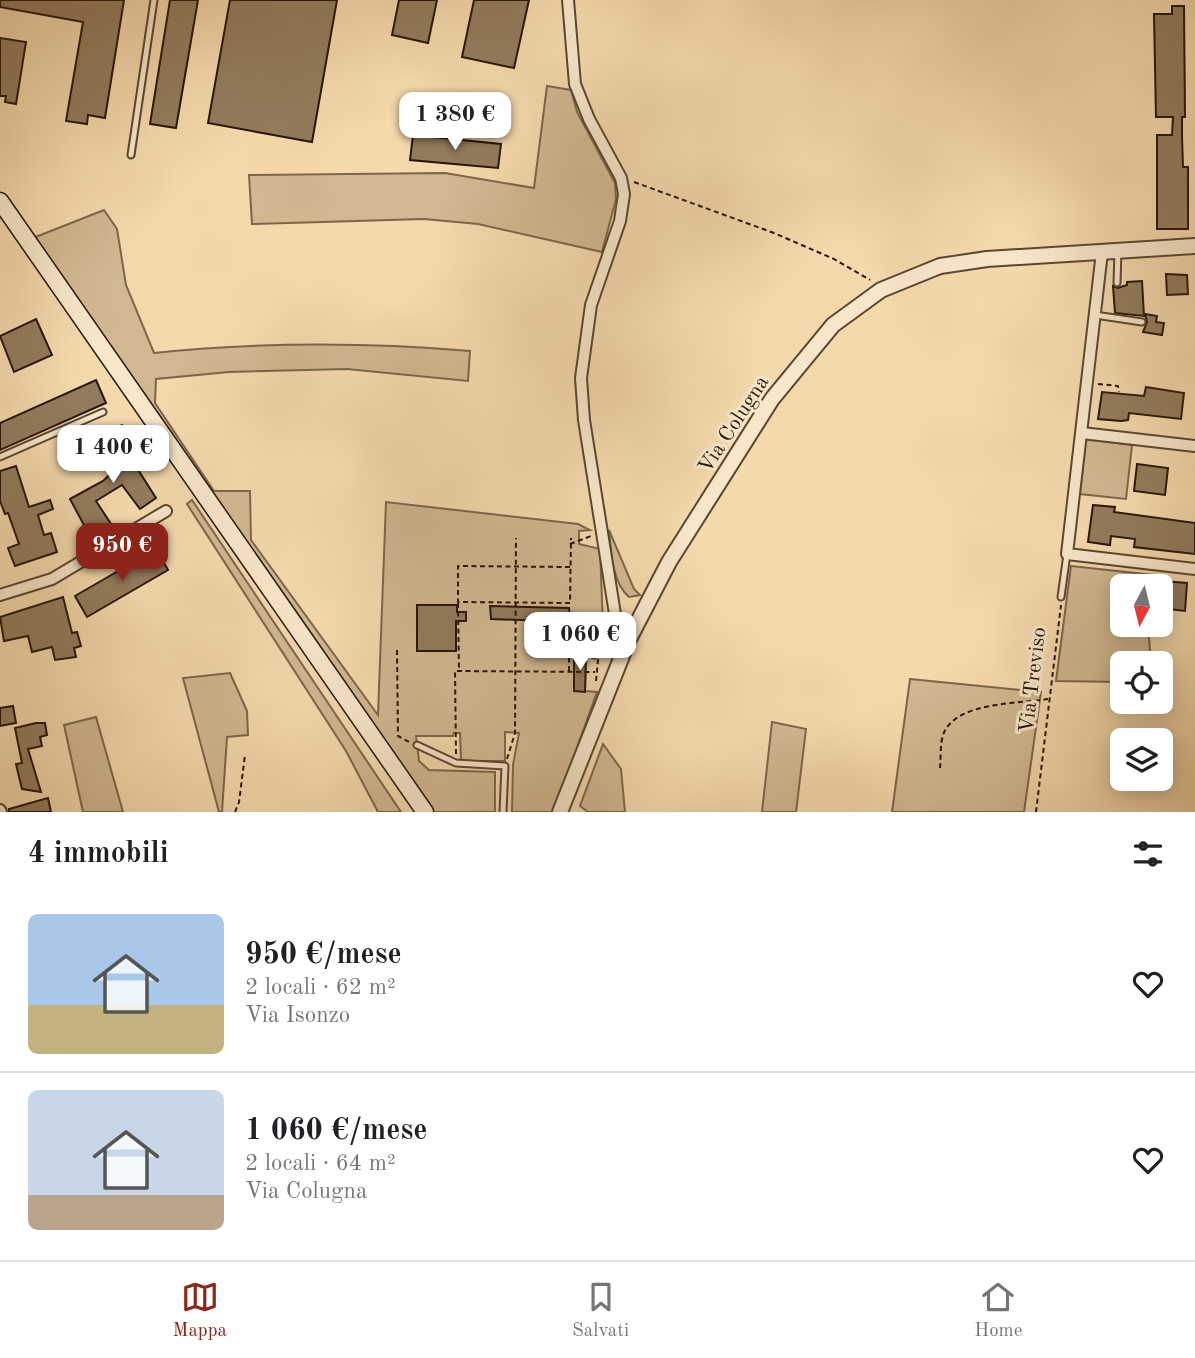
<!DOCTYPE html>
<html lang="it">
<meta charset="utf-8">
<style>
:root{--surface:#fff;--page:#f6f6f6;--text:#202124;--muted:#757577;--line:#e0e0e0;--accent:#8f2418}
body{margin:0;font-family:"Old Standard TT",serif;background:var(--page);color:var(--text);height:100vh;display:flex;flex-direction:column;font-size:26px;white-space:nowrap}
*{box-sizing:border-box;margin:0}
p{font-size:23px;color:var(--muted)}
.icon{flex:none;width:38px;height:38px;fill:none;stroke:currentColor;stroke-width:2;stroke-linecap:round;stroke-linejoin:round}
.map{position:relative;height:812px;overflow:hidden}
.drawer{display:flex;flex-direction:column;background:var(--surface);flex:1}
.drawer>*{flex:none}
.needle{width:46px;rotate:187deg}
.tools{position:absolute;left:1110px;top:574px;display:grid;gap:14px}
.tools a{display:grid;place-items:center;width:63px;height:63px;border-radius:10px;background:var(--surface);box-shadow:0 4px 18px #0003;font-size:35px}
.price{position:absolute;translate:-50% -60px;padding:0 16px;border-radius:14px;background:#fff;color:#222;font-size:23px;line-height:46px;filter:drop-shadow(0 2px 4px #0008)}
.price::after{content:'';position:absolute;left:50%;top:42px;width:21px;height:16px;margin-left:-10px;background:inherit;clip-path:polygon(0 0,100% 0,50% 100%)}
.price.active{background:var(--accent);color:#fff}
ul{padding:0;list-style:none}
li{display:flex;align-items:center;gap:21px;height:175px;padding:0 28px}
li+li{border-top:2px solid var(--line)}
li span{display:grid;place-items:center;flex:none;width:196px;height:140px;border-radius:10px;color:#555}
li>.icon{margin-inline-start:auto}
span .icon{width:84px;height:84px;fill:#fffc;stroke-width:1}
li b{font-size:30px}
h2{display:flex;justify-content:space-between;align-items:center;height:84px;padding:0 28px;font-size:30px}
.tabs{display:flex;justify-content:space-around;align-items:center;height:98px;border-top:2px solid var(--line);background:var(--surface);font-size:19px;color:var(--muted)}
.tabs a{display:grid;justify-items:center;gap:4px}
.tabs .active{color:var(--accent)}
.map>svg:first-child{display:block}
</style>
<div class="map">
<svg width="1195" height="812" viewBox="0 0 1195 812">
<rect width="100%" height="100%" fill="#f4d9ad"/>
<filter id="stains"><feTurbulence type="fractalNoise" baseFrequency=".00286" numOctaves="4"/><feColorMatrix values="0 0 0 0 .2 0 0 0 0 .09 0 0 0 0 .02 0 0 0 .5 -.17"/></filter>
<radialGradient id="worn" r=".72"><stop offset=".6" stop-color="#630" stop-opacity="0"/><stop offset="1" stop-color="#630" stop-opacity=".3"/></radialGradient>
<!-- green -->
<g fill="#d1b890" stroke="#7c664a" stroke-width="2">
<path d="M547 86 571 90 577 112 615 183 616 199 602 252 478 224 424 219 252 224 249 175 445 173 534 188Z"/>
<path d="M104 210 117 229 126 285 154 353C260 342 364 342 470 351L468 381 347 369 229 372 156 379 155 403 214 491H250L251 540 378 715 386 502 578 524 590 530 579 531V544L600 549 604 650 595 659 586 655 585 691 597 692 554 812H512L513 765 519 733 505 732V761H461L460 733H454L453 736H416L419 761 429 770 495 772V812H430L33 238Z"/>
<path d="M1086 439 1132 445 1126 499 1080 494Z"/>
<path d="M192 500 401 812H378L346 751 187 504Z"/>
<path d="M609 530 634 589 640 595 629 597C612 583 611 551 609 530Z"/>
<path d="M1071 566 1153 575 1152 586H1122V625H1148L1151 663H1122V682L1056 681Z"/>
<path d="M230 673 247 711 248 735 227 737 222 812H219L183 678Z"/>
<path d="M910 679 1041 692 1024 812H892Z"/>
<path d="M96 717 123 812H83L64 725Z"/>
<path d="M772 722 806 729 796 812H762Z"/>
<path d="M603 744 621 769 625 812H588L580 806Z"/>
</g>
<!-- building -->
<g fill="#927b5c" stroke="#271505" stroke-width="2">
<path d="M0 0H124L105 118 88 115 87 124 66 121 83 22 0 7Z"/>
<path d="M170 0H198L176 128 150 124Z"/>
<path d="M230 0H337L312 142 208 123Z"/>
<path d="M399 0H437L428 43 392 35Z"/>
<path d="M474 0H529L514 68 462 57Z"/>
<path d="M1172 6H1184L1185 117H1182V135L1183 167H1188V229H1157V135H1172L1173 117H1156L1154 14H1172Z"/>
<path d="M0 38 26 42 16 104 5 102 6 96H0Z"/>
<path d="M413 135 501 144 498 168 410 160Z"/>
<path d="M1166 274 1187 275 1188 294 1167 295Z"/>
<path d="M1142 281 1144 316 1115 313 1113 286 1118 288 1127 285V282Z"/>
<path d="M1145 314 1157 316 1156 322 1164 323 1162 335 1143 332 1147 322Z"/>
<path d="M36 319 52 355 14 372 0 336Z"/>
<path d="M96 380 106 403 0 450V423Z"/>
<path d="M1146 387 1184 393 1181 419 1129 413 1128 420 1121 421 1098 419 1102 392 1144 396Z"/>
<path d="M122 425 137 453 130 457 156 498 140 509 122 485 96 501 113 527 92 540 70 499 103 481 119 466 101 436Z"/>
<path d="M1137 464 1168 468 1165 495 1134 491Z"/>
<path d="M16 466 29 507 50 500 53 509 38 515 44 535 51 533 57 552 15 566 8 548 19 544 8 513 5 514 0 501V471Z"/>
<path d="M1093 505 1115 507 1114 512 1195 523V554L1134 547 1135 539 1111 536 1110 545 1088 542Z"/>
<path d="M156 549 168 570 87 617 75 596Z"/>
<path d="M1162 581 1187 583 1185 611 1160 608Z"/>
<path d="M63 597 72 633 77 632 81 646 74 648 76 657 55 660 52 647 32 652 28 636 4 641 0 617Z"/>
<path d="M417 605H457V612H466V621H456V651H417Z"/>
<path d="M490 606 569 608 570 618H547L546 621 491 619Z"/>
<path d="M574 654H586L585 692 574 691Z"/>
<path d="M13 706 16 723 0 726V708Z"/>
<path d="M36 723H45L47 735 40 737 42 746 28 749 41 792 22 789 16 764 22 763 15 728Z"/>
<path d="M48 798 51 812H9V809Z"/>
</g>
<g fill="none" stroke-linecap="round" stroke-linejoin="round">
<!-- service casing -->
<g stroke="#5a462f" stroke-width="9">
<g id="service">
<path d="M131 155 154 0"/>
<path d="M1117 283 1118 251"/>
<path d="M1095 315 1142 322"/>
<path d="M0 457 103 412"/>
<path d="M1061 597 1067 554"/>
<path d="M417 745 456 763 505 766 503 812"/>
</g>
</g>
<!-- minor casing -->
<g stroke="#5a462f" stroke-width="14">
<g id="minor">
<path d="M568 0 575 84 589 119 621 178 624 194 620 221 591 305 581 378 584 420 615 614 628 641"/>
<path d="M1102 252 1067 554 1195 569"/>
<path d="M1082 433 1195 446"/>
<path d="M0 595 52 579 166 511"/>
<path d="M0 810 1 812"/>
</g>
</g>
<!-- tertiary casing -->
<g stroke="#5a462f" stroke-width="18">
<path id="tertiary" d="M560 812 628 641 669 562 772 399 833 325 881 290 940 266 987 259 1195 246"/>
</g>
<!-- secondary casing -->
<g stroke="#271505" stroke-width="19">
<path id="secondary" d="M0 201 425 812"/>
</g>
<!-- path -->
<g stroke="#271505" stroke-width="2" stroke-dasharray="5 3.5" stroke-linecap="butt">
<path d="M634 182 774 233 834 259 870 280"/>
<path d="M1098 384 1118 386 1119 392"/>
<path d="M570 544 591 536"/>
<path d="M570 567 458 566V602L570 603 571 538"/>
<path d="M458 603 459 671"/>
<path d="M397 650 398 736 409 742"/>
<path d="M569 671V624"/>
<path d="M596 681 598 660 611 648"/>
<path d="M456 754 455 671 595 672"/>
<path d="M507 759 515 733 516 538"/>
<path d="M940 768C941 758 940 745 943 735 955 701 1019 704 1048 699"/>
<path d="M235 812 239 802 245 755"/>
<path d="M1036 812 1061 605"/>
</g>
<!-- service -->
<use href="#service" stroke="#f8e6ca" stroke-width="5"/>
<!-- minor -->
<use href="#minor" stroke="#f8e6ca" stroke-width="10"/>
<!-- tertiary -->
<use href="#tertiary" stroke="#f8e6ca" stroke-width="14"/>
<!-- secondary -->
<use href="#secondary" stroke="#f8e6ca" stroke-width="16"/>
</g>
<g text-anchor="middle" stroke-width="6" stroke-linejoin="round" paint-order="stroke">
<!-- street labels -->
<g font-size="21" fill="#271505" stroke="#f8e6ca">
<text transform="translate(733 424) rotate(-57)" y="7">Via Colugna</text>
<text transform="translate(1032 680) rotate(-83)" y="7">Via Treviso</text>
</g>
</g>
<rect width="100%" height="100%" filter="url(#stains)"/>
<rect width="100%" height="100%" fill="url(#worn)"/>
</svg>
<div class="tools">
<a><svg class="needle" viewBox="-14 -14 28 28"><path d="M0-13l5 13h-10z" fill="#e53935"/><path d="M0 13l5-13h-10z" fill="#757577"/></svg></a>
<a><svg class="icon" aria-label="locate" viewBox="0 0 24 24"><circle cx="12" cy="12" r="6"/><path d="M12 2v4M12 18v4M2 12h4M18 12h4"/></svg></a>
<a><svg class="icon" aria-label="layers" viewBox="0 0 24 24"><path d="M12 4l9 5-9 5-9-5zM3 14l9 5 9-5"/></svg></a>
</div>
<b class="price" style="left:455px;top:152px">1 380 €</b>
<b class="price" style="left:113px;top:485px">1 400 €</b>
<b class="price active" style="left:122px;top:583px">950 €</b>
<b class="price" style="left:580px;top:672px">1 060 €</b>
</div>
<section class="drawer">
<h2>4 immobili<svg class="icon" aria-label="filters" viewBox="0 0 24 24"><path d="M4 7h16M4 17h16"/><circle cx="9" cy="7" r="2"/><circle cx="15" cy="17" r="2"/></svg></h2>
<ul>
<li><span style="background:linear-gradient(#a9c7e8 65%,#c2b280 0)"><svg class="icon" aria-label="home" viewBox="0 0 24 24"><path d="M3 11l9-7 9 7M6 9v11h12V9"/></svg></span><div><b>950 €/mese</b><p>2 locali · 62 m²</p><p>Via Isonzo</p></div><svg class="icon" aria-label="heart" viewBox="0 0 24 24"><path d="M12 20l-8-8c-3-5 5-10 8-4 3-6 11-1 8 4z"/></svg></li>
<li><span style="background:linear-gradient(#c9d6e8 75%,#b9a48a 0)"><svg class="icon" aria-label="home" viewBox="0 0 24 24"><path d="M3 11l9-7 9 7M6 9v11h12V9"/></svg></span><div><b>1 060 €/mese</b><p>2 locali · 64 m²</p><p>Via Colugna</p></div><svg class="icon" aria-label="heart" viewBox="0 0 24 24"><path d="M12 20l-8-8c-3-5 5-10 8-4 3-6 11-1 8 4z"/></svg></li>
</ul>
</section>
<nav class="tabs">
<a class="active"><svg class="icon" aria-label="map" viewBox="0 0 24 24"><path d="M3 6l6-2 6 2 6-2v14l-6 2-6-2-6 2zM9 4v14M15 6v14"/></svg>Mappa</a>
<a><svg class="icon" aria-label="saved" viewBox="0 0 24 24"><path d="M7 4h10v16l-5-4-5 4z"/></svg>Salvati</a>
<a><svg class="icon" aria-label="home" viewBox="0 0 24 24"><path d="M3 11l9-7 9 7M6 9v11h12V9"/></svg>Home</a>
</nav>
